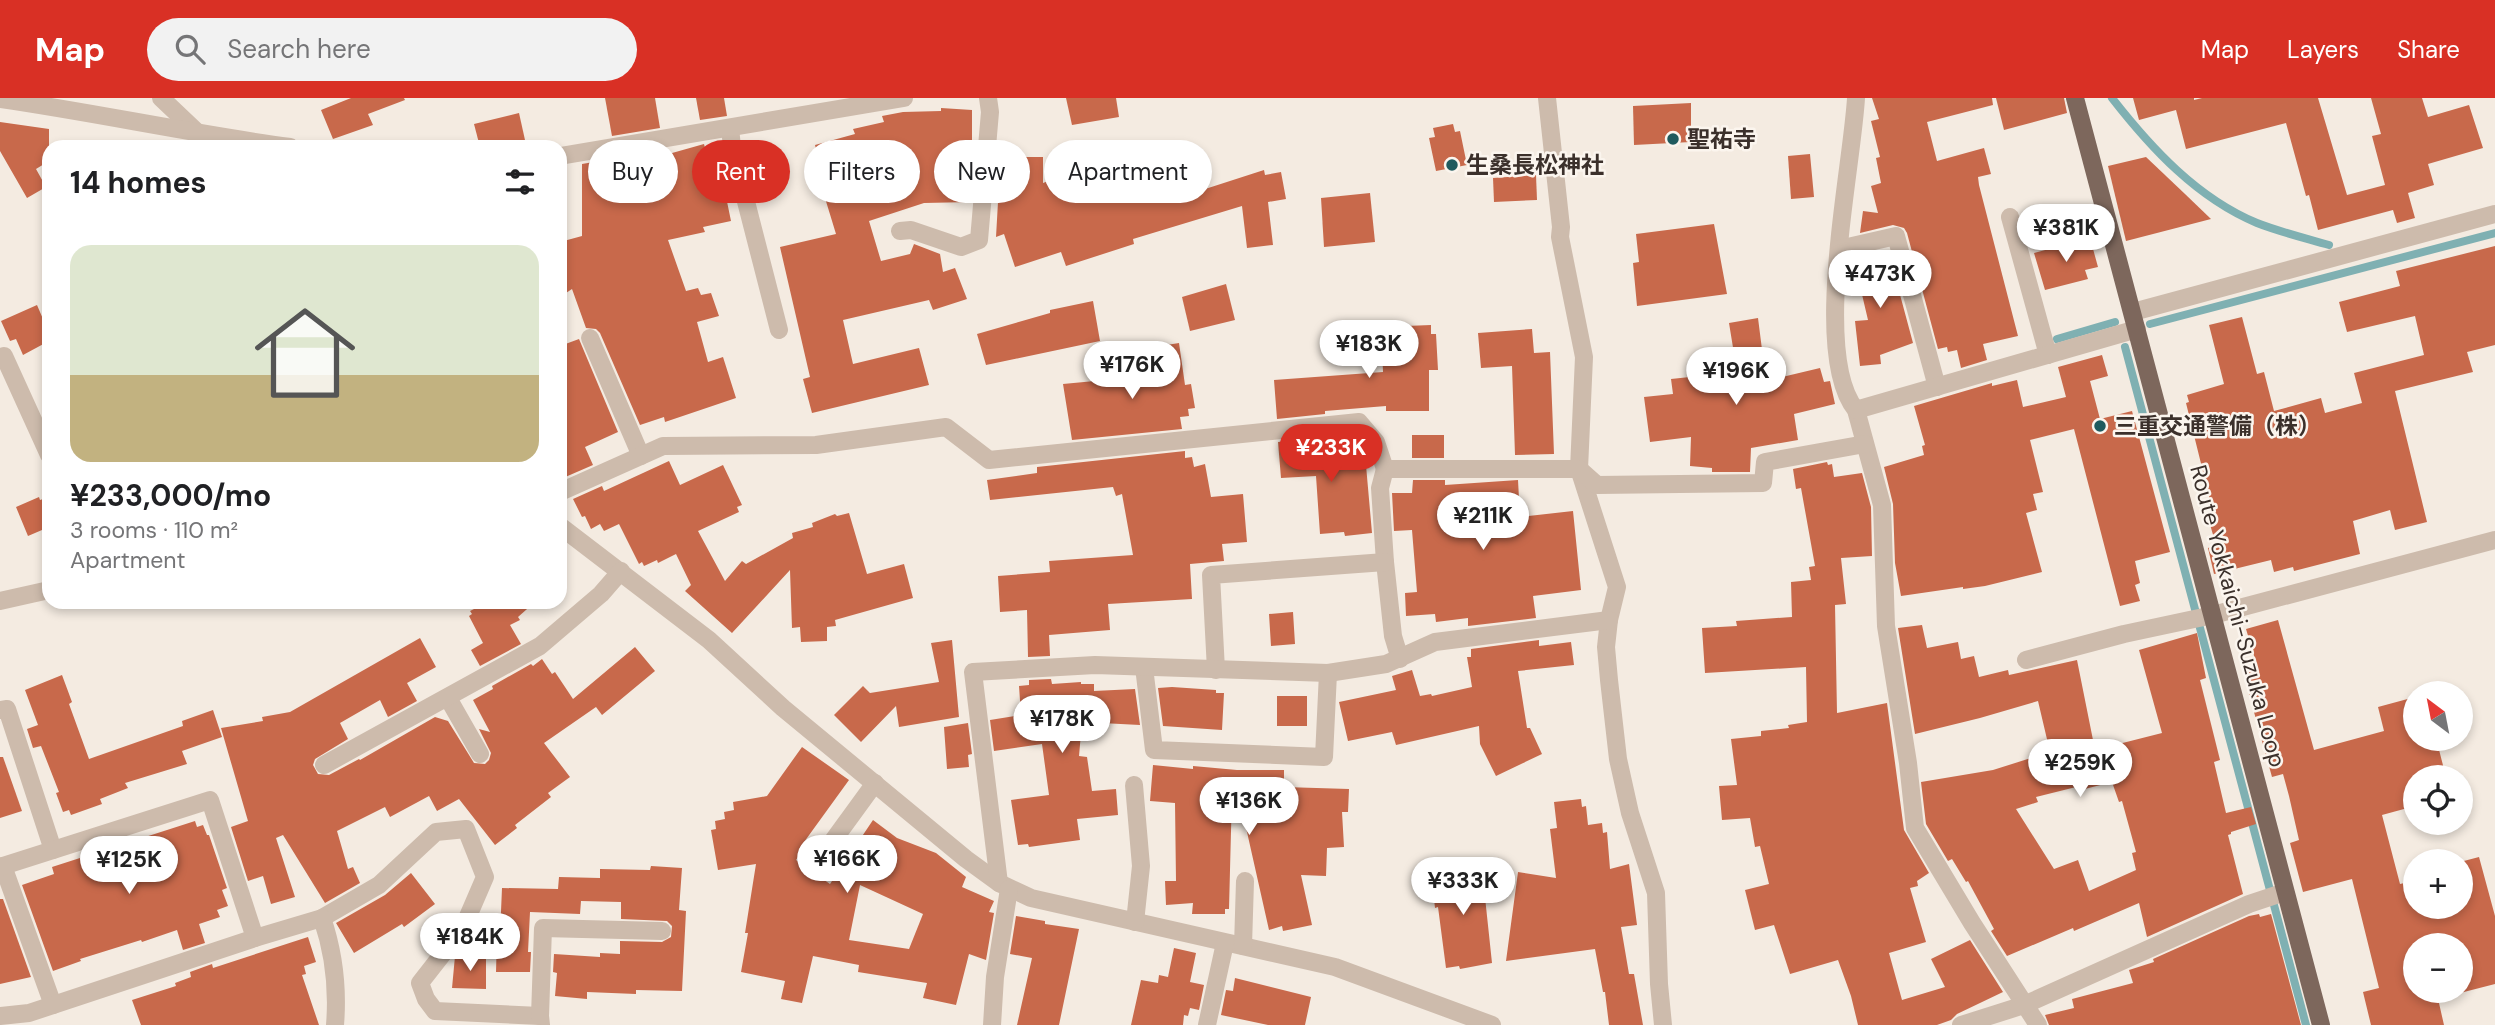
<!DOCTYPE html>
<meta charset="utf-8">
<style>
:root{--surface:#fff;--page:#f2f2f2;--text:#202124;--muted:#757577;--accent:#d93025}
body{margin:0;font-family:"DM Sans","Noto Sans JP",sans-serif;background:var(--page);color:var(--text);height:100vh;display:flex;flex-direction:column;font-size:26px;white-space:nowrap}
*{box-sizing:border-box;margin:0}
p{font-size:23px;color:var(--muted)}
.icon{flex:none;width:38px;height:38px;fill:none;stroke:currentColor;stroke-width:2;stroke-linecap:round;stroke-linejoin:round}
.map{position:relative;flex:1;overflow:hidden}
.drawer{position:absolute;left:42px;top:42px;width:525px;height:469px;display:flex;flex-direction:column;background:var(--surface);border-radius:21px;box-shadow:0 4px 10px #0003}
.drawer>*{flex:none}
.banner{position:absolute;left:588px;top:42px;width:665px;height:63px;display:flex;gap:14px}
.needle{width:46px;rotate:328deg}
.tools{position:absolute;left:2403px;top:583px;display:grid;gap:14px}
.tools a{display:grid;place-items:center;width:70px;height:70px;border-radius:50%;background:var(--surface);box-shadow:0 4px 10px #0003;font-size:35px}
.price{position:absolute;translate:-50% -60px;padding:0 16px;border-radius:24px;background:#fff;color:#222;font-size:23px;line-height:46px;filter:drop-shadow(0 2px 4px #0008)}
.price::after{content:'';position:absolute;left:50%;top:42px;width:21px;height:16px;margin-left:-10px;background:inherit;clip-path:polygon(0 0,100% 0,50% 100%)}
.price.selected{background:var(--accent);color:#fff}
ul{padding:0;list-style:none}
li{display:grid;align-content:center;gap:14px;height:371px;padding:0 28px}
li span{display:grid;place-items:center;height:217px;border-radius:21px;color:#555}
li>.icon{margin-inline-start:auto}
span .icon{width:126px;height:126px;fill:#fffc;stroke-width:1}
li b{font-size:30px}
h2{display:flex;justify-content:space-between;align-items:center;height:84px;padding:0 28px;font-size:30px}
.tag{padding:0 24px;border-radius:32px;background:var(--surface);box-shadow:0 4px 10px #0003;font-size:24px;line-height:63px}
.tag.selected{background:var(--accent);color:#fff}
header{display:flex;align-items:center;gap:42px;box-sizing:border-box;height:98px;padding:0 35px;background:var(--accent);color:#fff}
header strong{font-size:33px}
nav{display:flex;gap:38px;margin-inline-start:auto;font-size:24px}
.search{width:490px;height:63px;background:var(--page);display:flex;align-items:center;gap:18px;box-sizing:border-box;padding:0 24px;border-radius:38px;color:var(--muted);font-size:26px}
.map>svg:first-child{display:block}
</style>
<header>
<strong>Map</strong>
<div class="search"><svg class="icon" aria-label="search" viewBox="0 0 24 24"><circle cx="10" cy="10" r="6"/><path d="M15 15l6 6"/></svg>Search here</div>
<nav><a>Map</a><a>Layers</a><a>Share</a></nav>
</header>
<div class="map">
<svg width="2495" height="927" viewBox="0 0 2495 927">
<rect width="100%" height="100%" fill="#f4ebe1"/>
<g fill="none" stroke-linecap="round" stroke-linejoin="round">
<!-- stream -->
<g stroke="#7fb0b2" stroke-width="8">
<path d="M2112 0C2151 50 2197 100 2257 125 2280 134 2305 140 2329 147"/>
<path d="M2150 226 2495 135"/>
<path d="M2057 241 2115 224"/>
<path d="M2125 249 2306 927"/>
</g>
</g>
<!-- building -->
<g fill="#c8694b" fill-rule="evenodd">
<path d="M351 0H404L405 2 368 16 373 27 333 41 321 12Z"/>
<path d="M605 0H655L660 30 612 38Z"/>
<path d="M696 0H724L727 18 700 22Z"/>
<path d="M1066 0H1116L1119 19 1072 27Z"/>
<path d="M1872 0H1992L1993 7 1927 24 1937 63 1984 50 1991 76 1978 79 1979 87 2018 238 1983 246 1987 262 1961 270 1957 252 1948 254 1947 249 1938 251 1907 135 1904 130 1893 127 1860 135 1863 113 1878 115 1871 88 1881 85 1876 60 1880 59 1871 23 1879 21Z"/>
<path d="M1996 0H2064L2067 15 2004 32Z"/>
<path d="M2133 0H2194V2L2202 0H2318L2347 97 2385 87 2372 38 2381 36 2371 0H2422L2428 19 2469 7 2483 50 2428 66 2434 87 2408 95 2415 120 2397 125 2393 112 2318 132 2309 97 2306 98 2286 25 2186 51 2176 12 2139 22Z"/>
<path d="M1691 5V44L1634 47 1633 8Z"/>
<path d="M941 10 972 12V59H975L971 104 924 105 869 123 881 163 910 156 914 146 940 156 943 174 955 170 967 201 933 212 929 202 843 222 853 266 919 250 929 287 812 315 803 281 810 279 780 149 836 136 825 100 829 99 815 47 855 36 853 31 884 24 882 18 903 14 941 13Z"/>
<path d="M519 15 525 42 495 49H480L474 26Z"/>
<path d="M0 24 49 31V63L36 71 46 89 27 100 0 53Z"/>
<path d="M1453 26 1455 34 1460 33 1467 67 1436 73 1429 40 1435 39 1433 30Z"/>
<path d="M704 46 716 91 724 89 731 123 703 129 705 134 668 142 686 193 698 190 701 197 711 195 719 218 697 224 708 264 723 259 736 300 665 324 664 319 640 327 600 235 596 231 586 230 572 191 560 199V144L582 138V66L664 52 665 57Z"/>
<path d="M1810 56 1814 99 1791 101 1788 58Z"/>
<path d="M998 59H1043V85L1082 71 1094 105 1144 92 1138 69 1160 64 1165 86 1191 79 1195 91 1198 90 1199 93 1264 72 1265 77 1281 74 1286 101 1268 104 1273 147 1247 150 1242 108 1133 141 1134 146 1066 168 1061 154 1015 169 1004 136 996 139 998 104H994Z"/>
<path d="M2146 59 2185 96 2211 121 2126 143 2108 68Z"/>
<path d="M1536 77 1537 102 1494 104 1493 80Z"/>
<path d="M1370 95 1375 144 1324 149 1321 100Z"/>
<path d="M1714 126 1727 196 1637 208 1633 165 1639 164 1636 136Z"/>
<path d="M2090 140 2098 169 2085 172 2088 181 2045 192 2034 155Z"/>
<path d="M2495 148V247L2467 254 2473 274 2395 293 2427 424 2395 432 2390 412 2353 423 2360 456 2294 473 2293 469 2274 474 2271 462 2214 476 2208 450 2216 447 2209 423 2215 422 2186 305 2189 304 2187 297 2224 286 2209 227 2242 219 2257 276 2264 274 2274 313 2321 300 2325 315 2362 305 2354 275 2424 257 2415 218 2347 234 2339 204 2400 188 2396 173Z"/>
<path d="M1888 152 1913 245 1880 257 1881 266 1860 268 1855 223 1868 222 1856 171 1862 169 1859 158Z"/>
<path d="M1226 186 1235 222 1190 233 1182 199Z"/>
<path d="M1093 203 1100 243 986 267 977 236 1050 215V212Z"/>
<path d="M37 207 49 235V243L23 257 16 241 10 243 1 223Z"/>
<path d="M1758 220 1766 283 1820 270 1824 284 1830 283 1835 306 1794 316 1798 342 1751 350 1750 374H1712V370L1690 368 1691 339 1650 344 1644 299 1673 296 1671 281 1737 274 1729 225Z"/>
<path d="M1431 227V236H1436L1438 272H1429V313H1386V308L1325 313V316L1277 321 1274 282 1383 274 1381 229Z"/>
<path d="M1532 231 1534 255 1550 254 1554 356 1515 357 1512 268 1481 270 1478 235Z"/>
<path d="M579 241 618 334 585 349 593 367 563 380 560 375V248Z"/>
<path d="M1179 245 1185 287 1191 286 1195 310 1188 311 1189 318 1180 319 1182 331 1072 342 1063 286 1158 277 1154 249Z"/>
<path d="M2102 257 2108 278 2090 283 2100 321 2132 313 2170 454 2135 463 2140 485 2135 487 2140 503 2120 508 2074 331 2030 342 2043 394 2033 396 2037 412 2026 415 2042 474 1985 488 1963 491V489L1901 498 1895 465 1893 406 1884 369 1924 357 1922 348 1925 347 1914 308 1992 285V288L2017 282 2023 309 2066 299 2058 269Z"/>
<rect x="1412" y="337" width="32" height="23"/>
<path d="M1327 339 1328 358 1365 356 1372 435 1345 438 1344 434 1320 436 1316 378 1281 380 1278 344Z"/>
<path d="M1185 353V360L1192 359 1194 369 1205 366 1211 399 1243 396 1247 444 1222 446 1224 463 1190 466 1192 501 1108 506 1110 532 1049 537 1050 558 1028 559 1027 512 1000 514 998 478 1050 474 1049 463 1133 457 1122 396 1116 398 1113 389 990 402 987 382 1037 375V369Z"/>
<path d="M669 363 680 387 723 367 742 407 737 409 739 414 698 433 725 483 742 463 746 466 793 440 792 435 813 429 812 425 835 416 837 418 849 415 867 476 904 466 913 500 835 522 836 528 827 529V543L801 544 800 529 792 530 790 472 732 535 685 493 691 487 676 456 658 465 657 462 644 468 642 464 639 466 619 426 604 433 600 426 591 431 585 418 582 419 573 401 602 388 604 393Z"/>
<path d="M1827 364 1828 367 1832 366 1834 379 1862 375 1871 409 1872 458 1841 460 1846 506 1835 507 1837 615 1887 605 1904 732 1929 775 1917 783 1918 788 1910 790 1926 844 1889 855 1902 902 1945 889 1931 861 1970 842 2003 894 1957 916 1951 922 1937 927H1858L1851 898 1838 862 1790 876 1774 827 1755 832 1745 792 1769 786 1760 748 1755 749 1750 720 1722 722 1719 688 1737 687 1731 641 1761 638V633L1789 630 1788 627 1807 624 1806 569 1705 575 1702 530 1737 528 1736 523 1792 519 1791 484 1811 482 1809 469 1815 468 1801 390 1796 391 1793 371Z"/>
<path d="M1413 382H1445V387L1518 382 1520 419 1573 413 1581 492 1533 498 1536 520 1468 528V520L1436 524 1435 516 1406 518 1405 495 1417 494 1412 432 1394 433 1392 395H1412Z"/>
<path d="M39 399 40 402 49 399V429L28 438 16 409Z"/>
<path d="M488 504H535L518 519 520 522 510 527 521 546 480 568 471 552 483 545 469 518 472 516 470 513Z"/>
<path d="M1293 514 1295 546 1271 548 1269 516Z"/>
<path d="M2278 522 2314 652 2384 633 2378 609 2415 599V640H2436L2446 679H2415V708L2382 717 2400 786 2409 784 2415 808H2460V764L2479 759 2495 818V886L2460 895V847H2415V892H2436L2444 927H2371L2363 894 2379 890 2352 781 2303 794 2290 745 2299 742 2289 698 2283 676 2272 679 2249 596H2251L2246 574 2258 571 2246 531Z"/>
<path d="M1922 527 1927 550 1958 544 1961 561 1974 558 1979 579 2008 572 2009 577 2077 562 2095 652 2162 635 2139 552 2197 535 2206 580 2200 582 2220 662 2214 664 2226 715 2251 709 2256 726 2231 734V736L2228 737 2243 796 2147 839 2139 805 2074 833 2073 830 2007 858 1991 833 1994 831 1968 783 1966 784 1952 761 1948 763 1926 726 1921 684 1993 672 2050 654 2038 603 1980 620 1915 636 1898 530ZM2112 684 2119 704 2122 703 2136 754 2132 755 2136 772 2089 793 2078 762 2054 771 2016 711 2038 704 2036 699 2076 689 2077 693Z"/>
<path d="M420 540 436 569 407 585 417 603 388 619 380 602 340 625 348 641 315 661 313 667 318 676 329 677 359 661 360 662 435 619 448 623 474 665 485 666 489 662 491 655 479 631 490 634 473 602 493 591 492 588 531 566 533 568 542 561 552 576 555 574 573 601 635 549 655 573 602 617 596 609 544 645 570 679 548 695 551 699 515 727 517 730 495 747 459 701 437 713 429 698 390 719 385 709 337 733 348 771 353 769 360 785 325 805 283 737 276 740 295 799 271 806 263 778 248 783 231 729 248 723 221 630 263 623 262 619 290 614Z"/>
<path d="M952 542 959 619 899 629 896 608 861 644 834 617 863 588 870 595 939 584 931 545Z"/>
<path d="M1539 542V548L1571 544 1574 567 1518 573 1527 630H1530L1542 656 1496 678 1480 646 1479 628 1396 647 1392 634 1348 643 1339 604 1396 592 1392 578 1412 572 1420 598 1431 596 1432 598 1472 589 1467 559H1471V551Z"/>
<path d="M62 577 72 604 69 606 89 661 183 628 182 623 213 612 222 639 182 653 187 666 125 685 128 690 100 701 102 706 71 717 69 712 63 714 56 695 59 694 41 648 33 650 27 631 38 627 25 592Z"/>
<path d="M1051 581 1052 586 1081 584V586H1094V593L1135 591 1140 627 1082 624 1079 658 1087 659 1092 693 1116 691 1118 717 1077 721 1080 742 1029 749 1028 746 1018 747 1011 702 1049 697 1042 646 994 653 990 622 1021 617 1019 588 1029 587V582Z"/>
<path d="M1172 589 1216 592V595H1224L1222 632 1163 628 1158 590Z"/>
<rect x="1277" y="598" width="30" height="30"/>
<path d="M968 625 972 656 968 657 969 669 947 671 944 629Z"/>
<path d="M802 649 849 682 799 751 802 753 796 762 805 768 809 775 817 777 830 786 873 722 897 740 936 755 966 779 962 789 994 803 989 814 994 815 986 862 969 856 956 907 923 900 927 885 858 874 859 867 813 858 802 905 781 901 785 883 741 874 748 835H745L756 766 718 772 711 732 716 731 715 723 725 721 724 714 734 712 733 704 767 698ZM860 787 923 816 909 851 849 842Z"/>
<path d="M0 659H3L22 713 0 720Z"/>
<path d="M1153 667 1193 671V668L1237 672H1284V689L1349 691 1348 714H1342L1344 749 1327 750 1326 778 1301 777 1312 827 1283 833 1282 828 1269 832 1238 694H1232L1229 811H1225V816H1192L1193 805 1166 807 1165 783H1176L1175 705 1150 703Z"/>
<path d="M1581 701 1582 709 1586 708 1588 727 1602 725 1603 735 1607 734 1610 771 1629 766 1637 827 1621 829 1629 876H1634L1643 927H1609L1605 894H1603L1595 851 1506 863 1518 774 1556 780 1550 731 1557 730 1554 704Z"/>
<path d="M195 723 197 729 203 727 207 737H209L227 790 222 792 228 808 217 812 220 819 199 826 205 845 183 852 177 832 142 844 141 842 80 861 81 863 53 873 22 787 54 776 52 769Z"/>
<path d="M651 768 682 770 679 812 686 813 682 893 636 892V896L587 894V901L555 898 557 875 553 874 554 856 600 859V855L620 856V843L662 844 671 839 672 828 667 823 621 821V804L581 803 580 816 530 814 528 854H531L530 874H496L497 837H500L502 790 558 791 559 779 600 780V771L650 772Z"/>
<path d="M1482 771 1492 865 1460 871 1459 868 1446 870 1438 809 1435 810 1431 774Z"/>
<path d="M411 775 435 806 404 829 402 826 354 855 336 825 385 797Z"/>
<path d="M0 801H3L31 879 0 886Z"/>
<path d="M2259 816 2260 819 2271 816 2301 927H2049L2045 917 2074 910 2072 901 2133 885 2129 872 2154 864 2153 861 2249 818Z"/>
<path d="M1016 818 1045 823V826L1079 831 1059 927H1017L1032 860 1010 856Z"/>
<path d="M308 839 316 864 304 868 306 876 302 877 319 927H141L132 902 176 888 175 885 191 879 190 874 212 866 213 870Z"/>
<path d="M1174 850 1196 855 1190 884 1204 887 1199 912 1190 910 1188 918 1184 917 1183 927H1131L1141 882 1158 885 1159 877 1168 879Z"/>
<path d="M455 858 486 859V891L452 890Z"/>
<path d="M1235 880 1311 899 1305 927H1268L1221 917 1226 892 1233 893Z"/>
</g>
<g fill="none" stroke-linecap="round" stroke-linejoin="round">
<!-- street -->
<g stroke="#cdbbac" stroke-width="18">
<path d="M161 0 199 36"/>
<path d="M1547 0 1561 129 1560 139 1584 259 1579 371 1617 489 1609 522 1606 549 1609 582 1618 661 1630 715 1656 795 1659 886 1663 927"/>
<path d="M1856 0C1852 71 1811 257 1856 312L1882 407 1886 528 1908 665 1915 730 1972 825 2038 927"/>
<path d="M0 1C97 15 193 36 290 49"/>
<path d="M730 30 732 49 779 232"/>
<path d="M560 58 904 0"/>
<path d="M2010 119 2048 257"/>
<path d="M900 133 911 132 961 149 979 142 990 14 988 0"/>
<path d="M1839 151 1896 138 1937 289"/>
<path d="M2133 214 2495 116"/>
<path d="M590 240 641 358"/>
<path d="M4 258 49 357"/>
<path d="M1856 312 2137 231"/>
<path d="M1385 371 1380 390 1385 464 1393 538 1400 561"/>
<path d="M560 394 663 348 816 347 946 329 989 362 1359 324 1376 344 1385 371H1579L1597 387 1763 385 1765 364 1865 346"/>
<path d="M560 428 709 542 783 610 966 761 999 785 1031 800 1335 869 1492 927"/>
<path d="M0 503 49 492"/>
<path d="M2026 562 2124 536 2213 517 2495 442"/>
<path d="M1144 569 1154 652 1324 659 1328 575"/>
<path d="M1216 572 1211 477 1385 464"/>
<path d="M448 600 480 656"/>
<path d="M0 612 7 611 53 752"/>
<path d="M324 667 540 548 601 496 621 473"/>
<path d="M1134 687 1141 768 1135 824"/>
<path d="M816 766 875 685"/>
<path d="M3 768 53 907"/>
<path d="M0 769 210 702 255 840"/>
<path d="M999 785 973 574 1095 567 1328 575 1386 566 1435 544 1609 522"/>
<path d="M322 820 379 787 436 734 466 731 485 779 463 830 420 885 426 901 435 913 540 918 541 927"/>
<path d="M1243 848 1245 783"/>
<path d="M0 918 29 915 255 840 322 820C334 855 338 890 335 927"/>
<path d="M540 918 543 830 662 833"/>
<path d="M992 927 995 879 1009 791"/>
<path d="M1207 927 1225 845"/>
<path d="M1961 927 2024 907 2249 806 2285 794"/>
</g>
<!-- primary -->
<path stroke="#7d675c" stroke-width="18" d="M2075 0 2321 927"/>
</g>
<!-- markers -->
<g fill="#1f5a5e" stroke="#fbf5ee" stroke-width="2.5">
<circle cx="1673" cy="41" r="7"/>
<circle cx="1452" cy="67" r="7"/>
<circle cx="2100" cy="328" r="7"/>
</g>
<g text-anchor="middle" stroke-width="5" stroke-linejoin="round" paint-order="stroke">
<!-- poi labels -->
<g font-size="23" font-weight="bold" fill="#3b302b" stroke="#fbf5ee" text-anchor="start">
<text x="1687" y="49">聖祐寺</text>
<text x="1466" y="75">生桑長松神社</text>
<text x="2114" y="336">三重交通警備（株）</text>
</g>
<!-- street labels -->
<g font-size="23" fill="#3b302b" stroke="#fbf5ee">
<text transform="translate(2238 518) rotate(75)" y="8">Route Yokkaichi-Suzuka Loop</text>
</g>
</g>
</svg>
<div class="tools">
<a><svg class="needle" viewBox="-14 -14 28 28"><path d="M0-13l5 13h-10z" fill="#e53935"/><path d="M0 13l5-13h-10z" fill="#757577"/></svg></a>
<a><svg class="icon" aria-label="locate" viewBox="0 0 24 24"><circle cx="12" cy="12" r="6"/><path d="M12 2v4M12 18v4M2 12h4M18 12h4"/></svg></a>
<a>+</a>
<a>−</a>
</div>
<b class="price" style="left:2066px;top:166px">¥381K</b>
<b class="price" style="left:1880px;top:212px">¥473K</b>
<b class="price" style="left:1369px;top:282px">¥183K</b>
<b class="price" style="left:1132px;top:303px">¥176K</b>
<b class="price" style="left:1736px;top:309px">¥196K</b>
<b class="price selected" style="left:1331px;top:386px">¥233K</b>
<b class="price" style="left:1483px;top:454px">¥211K</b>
<b class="price" style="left:1062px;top:657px">¥178K</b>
<b class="price" style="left:2080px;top:701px">¥259K</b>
<b class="price" style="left:1249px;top:739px">¥136K</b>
<b class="price" style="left:847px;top:797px">¥166K</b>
<b class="price" style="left:129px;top:798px">¥125K</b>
<b class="price" style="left:1463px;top:819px">¥333K</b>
<b class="price" style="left:470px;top:875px">¥184K</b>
<div class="banner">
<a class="tag">Buy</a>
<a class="tag selected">Rent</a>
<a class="tag">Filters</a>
<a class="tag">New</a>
<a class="tag">Apartment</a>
</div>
<section class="drawer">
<h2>14 homes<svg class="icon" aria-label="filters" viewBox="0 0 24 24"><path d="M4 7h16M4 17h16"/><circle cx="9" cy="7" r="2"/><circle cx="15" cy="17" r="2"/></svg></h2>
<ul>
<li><span style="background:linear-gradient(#dfe7d0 60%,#c2b280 0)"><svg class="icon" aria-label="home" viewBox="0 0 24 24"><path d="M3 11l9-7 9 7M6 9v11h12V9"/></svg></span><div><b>¥233,000/mo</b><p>3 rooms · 110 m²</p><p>Apartment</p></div></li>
</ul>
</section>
</div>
